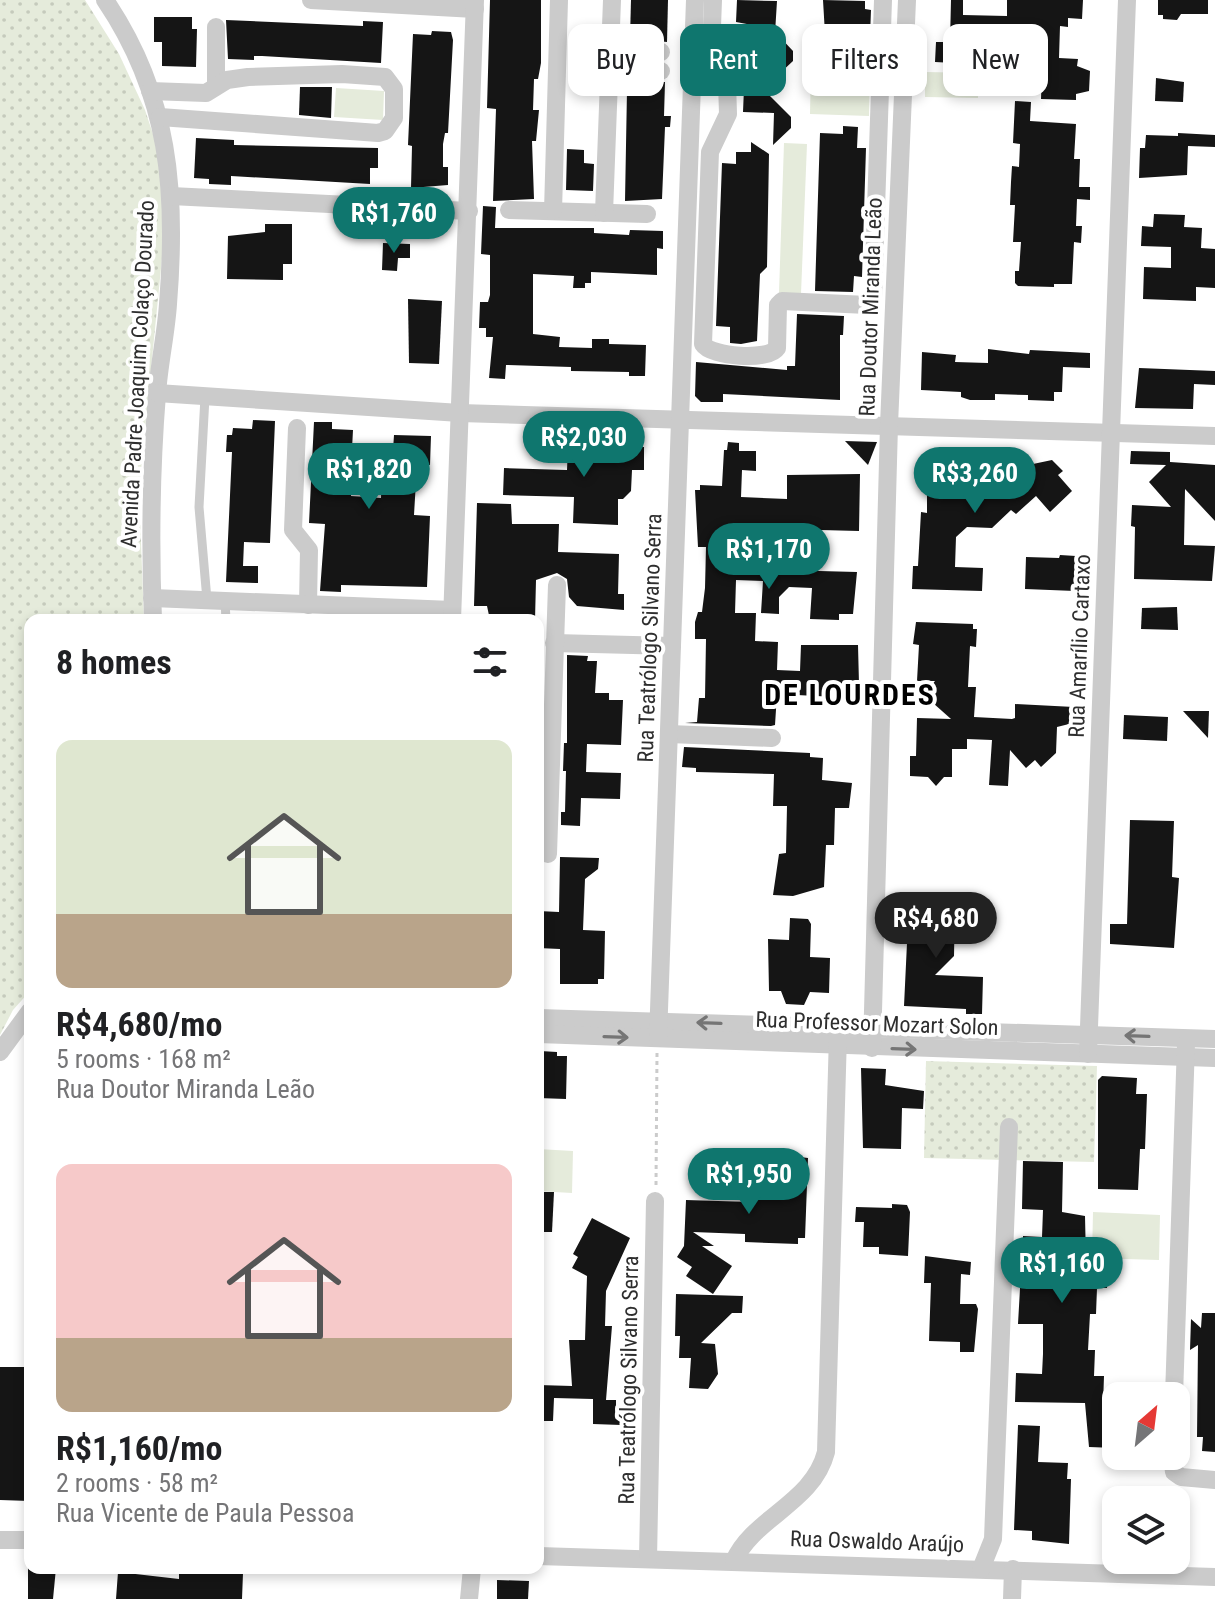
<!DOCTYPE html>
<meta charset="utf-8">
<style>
:root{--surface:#fff;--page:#f6f6f6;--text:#202124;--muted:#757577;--accent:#0f766e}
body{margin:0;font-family:"Roboto Condensed",sans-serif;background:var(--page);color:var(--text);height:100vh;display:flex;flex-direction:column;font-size:30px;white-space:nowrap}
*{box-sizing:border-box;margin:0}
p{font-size:26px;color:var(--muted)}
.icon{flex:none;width:44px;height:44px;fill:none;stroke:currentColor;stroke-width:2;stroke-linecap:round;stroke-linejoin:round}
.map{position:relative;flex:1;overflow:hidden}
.sheet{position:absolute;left:24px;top:614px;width:520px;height:960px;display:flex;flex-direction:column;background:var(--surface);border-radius:16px;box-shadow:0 4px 12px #0003}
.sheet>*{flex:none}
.guide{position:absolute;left:568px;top:24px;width:526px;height:72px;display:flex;gap:16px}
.needle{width:52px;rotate:28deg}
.tools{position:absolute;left:1102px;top:1382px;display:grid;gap:16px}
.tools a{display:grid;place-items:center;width:88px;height:88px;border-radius:16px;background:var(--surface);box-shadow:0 4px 12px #0003;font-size:40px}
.price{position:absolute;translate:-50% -68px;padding:0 18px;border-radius:28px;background:var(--accent);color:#fff;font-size:26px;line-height:52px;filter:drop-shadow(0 2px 4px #0008)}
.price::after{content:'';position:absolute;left:50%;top:48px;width:24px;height:18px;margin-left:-12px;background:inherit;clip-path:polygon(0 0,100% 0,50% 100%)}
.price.selected{background:#222;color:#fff}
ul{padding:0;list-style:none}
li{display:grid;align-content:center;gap:16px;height:424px;padding:0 32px}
li span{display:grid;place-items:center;height:248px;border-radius:16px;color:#555}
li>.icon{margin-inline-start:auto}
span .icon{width:144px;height:144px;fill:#fffc;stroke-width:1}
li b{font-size:34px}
h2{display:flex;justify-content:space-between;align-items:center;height:96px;padding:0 32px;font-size:34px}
.tag{padding:0 28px;border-radius:16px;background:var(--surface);box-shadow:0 4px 12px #0003;font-size:28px;line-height:72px}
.tag.selected{background:var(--accent);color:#fff}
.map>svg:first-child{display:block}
</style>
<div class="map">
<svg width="1215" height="1599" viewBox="0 0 1215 1599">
<defs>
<pattern id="park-dots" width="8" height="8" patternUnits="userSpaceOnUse" patternTransform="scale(2)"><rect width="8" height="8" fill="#e5ebdb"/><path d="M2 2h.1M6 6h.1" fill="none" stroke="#c5cabc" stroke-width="1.8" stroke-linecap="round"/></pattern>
</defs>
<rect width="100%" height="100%" fill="#fff"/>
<!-- green -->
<g fill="#e5ebdb">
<path d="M811 66 870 67 869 116 810 114Z"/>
<path d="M925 72 978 73V98L925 97Z"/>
<path d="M336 88 384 91 383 120 334 117Z"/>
<path d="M784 143 807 144 801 294 779 293Z"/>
<path d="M538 1149 573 1151 572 1193 538 1191Z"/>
<path d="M1093 1212 1160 1215 1159 1260 1092 1258Z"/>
</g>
<!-- park -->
<g fill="url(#park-dots)">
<path d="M0 0H85L119 54 145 110 158 149 165 228 139 490 144 620H30V991L13 1010 0 1035Z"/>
<path d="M926 1061 1097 1066 1094 1162 924 1158Z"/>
</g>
<!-- building -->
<g fill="#151515" fill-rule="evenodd">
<path d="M490 0H541V63L538 79H534L533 110H539L536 141H532L534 199 493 201 496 109 487 108Z"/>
<path d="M631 0H668L667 42 630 38Z"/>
<path d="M737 0 777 1 775 33 762 32 763 27 736 22Z"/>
<path d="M823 0 865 1V9L871 10 870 36 862 35V56L832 55 826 51Z"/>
<path d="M951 0H963V15L1007 16V0H1083L1082 19 1068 18V27L1060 26 1059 58 1078 59 1077 66 1090 71 1089 91 1076 94V100L1041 99 1042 70H1015L1016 40 993 39 992 70 954 69V63L935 62 936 42H950Z"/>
<path d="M1158 0H1208V14H1181L1177 20 1163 19V15H1158Z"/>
<path d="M154 17H192V29H197L196 67 162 66V42H154Z"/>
<path d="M226 20 363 26V21L383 22 381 63 262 56H254V60L228 59Z"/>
<path d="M432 31 451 32 453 40 448 133H445L443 144V167H448V185L411 188 412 146 408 145 413 34 431 35Z"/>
<path d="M777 34 793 51V61L763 89 791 117V128L773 145 774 113 743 112 745 64 776 65Z"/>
<path d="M1156 78 1184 82 1183 102 1155 101Z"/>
<path d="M665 82 664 116H671L670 127H665L662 199 625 201 627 90 631 91V83Z"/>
<path d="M300 87H332L331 118 299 115Z"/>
<path d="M1015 101 1031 102 1030 121 1076 124 1074 159H1080L1079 187H1090V200L1077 199 1076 226H1082L1081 243 1074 242 1072 284H1054V287L1018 286 1015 283V271H1019L1021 242H1013L1015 205H1010L1011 182 1012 166 1019 167 1020 144 1013 143Z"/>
<path d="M843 126 858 127 857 148H866L862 277 854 276 853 292 815 291 820 133 843 134Z"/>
<path d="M1178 133 1215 135V147L1188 146 1187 175 1139 178 1140 148H1145L1146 135 1178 136Z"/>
<path d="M196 138 234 140V145L378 148V168H370V184L231 176V185L209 184V179L194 178Z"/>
<path d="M751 142 769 154 767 267 760 274 757 341 741 344 730 343V327L716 326 722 163 736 164V152H751Z"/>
<path d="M567 149 584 150V163L594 164 593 191 566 190Z"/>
<path d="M483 206 496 207 495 228H594V233L629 235 630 230 663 231V249L657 248V275L591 272V283H585V288H573L574 276 533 274V334L560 337 559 347 592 348V339H609V344L646 345 645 376H629V372L571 371V367L506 365 505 379 489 378 493 337H486V328H479L480 302H488L490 295V255L481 254Z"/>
<path d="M1154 214 1185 215 1184 227 1202 228 1201 248 1215 249V288L1196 287V301L1143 299 1144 267 1171 268V247L1141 246 1142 226 1153 227Z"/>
<path d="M265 224H292V264H283V280L227 279 228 236 265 232Z"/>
<path d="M383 243 410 244V258H398L397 271 382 270Z"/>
<path d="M408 299 442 301 439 364 409 363Z"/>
<path d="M797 314 844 316 843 335H840V400L723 394V402H701L695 396 696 362 787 370V366H795Z"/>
<path d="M988 349 1029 354 1030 350 1090 353V368L1063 367 1062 392H1054V401L1028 400V395L995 394V400H970L961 397V392L921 390 922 352 956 355 955 362 988 363Z"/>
<path d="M1139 368 1215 371V385L1194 384 1193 409 1135 408Z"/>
<path d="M253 420 275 421 270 543 244 542 243 566H258V583L226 582 232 452H226L227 435H232L233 428 252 429Z"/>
<path d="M314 422H332V429L353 430 352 449 393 450 394 435 431 436 430 465 417 464 414 515 430 516 427 587 341 585V592L320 591 325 524 309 523ZM352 465 382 466 381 498 351 496Z"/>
<path d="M578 433H604V442H608V446L644 447V470H632L631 491 623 499H618V525L573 523 574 497 503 495 504 468 567 470 568 445H578Z"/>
<path d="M845 441 877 442 868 465Z"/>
<path d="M728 442 739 443V451H756V471L742 470 741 497 787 499V475L860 474 859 531 782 529 781 570 857 572 853 614H839V620L810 619 812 588 789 587 779 597V614L761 613 763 581 736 580 735 613H756L755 641 778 642 777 670 800 671 801 645H858L859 684 845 696 841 692 836 697 777 694 775 725 771 726 685 723 697 722 699 698H705L706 639H695V622L698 612H702L705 588 706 547H698L695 490H700V485L722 486 724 450H727Z"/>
<path d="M1131 451 1170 452V462L1215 465V521L1185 489 1184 545 1215 546 1212 581 1134 579 1135 527 1131 526 1132 505 1171 507 1149 482 1166 465 1130 464Z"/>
<path d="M949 457 964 466 969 478 982 465 1003 479 1027 457 1033 464 1052 460 1063 471 1058 475 1072 491 1050 512 1036 496 1016 514 1011 510 992 528 967 527 956 537 955 567 983 568 982 591 912 589 913 566H918L921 512 927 513V493L932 492 927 478Z"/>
<path d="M477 503 511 504 512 524H559L558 552 619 554 618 594H624V610L577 606 569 597 567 579 557 573 536 580 535 620H490L487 606H474Z"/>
<path d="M1060 555 1076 556 1075 591 1025 589 1026 557 1059 558Z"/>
<path d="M1177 607 1178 630 1141 629 1142 608Z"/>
<path d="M916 622 973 624V629H977L976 647 970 646 968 687H976L974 717 1012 719 1015 718V704L1074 707 1073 723 1057 727 1056 753 1041 767 1035 760 1026 768 1010 750 1008 786 989 785 992 740 967 739V749H952V777H944L936 786 928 777 910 776V756H916L917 718 951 719 924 695 935 681H917L919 645 913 644Z"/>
<path d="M567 655 588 656 587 661H597L595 693H609V700H623L621 745 587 744 586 772 621 773 620 799 581 798 580 826 561 825V812H565L566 771H563L564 743H567Z"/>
<path d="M1183 711H1209L1208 738Z"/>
<path d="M1124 715 1168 717 1167 741 1123 739Z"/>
<path d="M684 747 810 753V757L823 758 822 780 852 783 849 808H835L834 845H826L824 887 793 896 773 895 779 854 786 853 787 806H773L774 774 696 772V768L682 767Z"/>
<path d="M1130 820 1174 821 1172 877 1179 878 1174 948 1110 944V924H1127Z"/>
<path d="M560 857 599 858 598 869 585 879 583 930 605 931 604 979H598V984H560V949L538 948V911L559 912Z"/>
<path d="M924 893 940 894V901H955L954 956 935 975 983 977 982 1014H966V1009L904 1006 909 901 923 902Z"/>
<path d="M790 918 808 919 811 924 810 957 830 958 829 993 810 992 804 1005 786 1004 781 991H769L768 939 789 940Z"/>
<path d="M540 1051 557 1052V1056H567L566 1099 538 1098Z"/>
<path d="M861 1068 886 1069 885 1085 924 1091 923 1109 902 1108 901 1149 863 1148Z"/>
<path d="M1102 1076 1137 1078 1136 1094H1147L1145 1149H1140L1138 1190 1098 1189V1080Z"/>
<path d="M757 1152 808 1158 805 1238H798V1244L745 1242V1234L693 1232 714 1246H702L732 1266 713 1294 686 1276 692 1267 677 1257 684 1246 686 1200 750 1202 752 1155Z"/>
<path d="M1023 1161 1063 1162 1062 1212 1085 1216 1086 1261H1108L1107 1288H1097L1096 1314H1090L1088 1350H1095L1094 1376H1104L1103 1405H1116V1448L1089 1447 1085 1403 1015 1402 1016 1373 1042 1374 1043 1354V1324H1018L1023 1236 1042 1237 1043 1210 1022 1209Z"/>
<path d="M538 1192H554L552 1232H538Z"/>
<path d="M892 1204 907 1205 910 1212 908 1256 879 1254V1247H863L864 1222H855L856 1207 892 1208Z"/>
<path d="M592 1218 630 1238 606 1291 605 1326H612L606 1400H616V1407L628 1408 622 1416 621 1425 593 1424V1399L554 1398 553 1421H538V1385L572 1386 569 1340H585L587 1276 572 1268 578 1257 573 1254Z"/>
<path d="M925 1256 971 1262 970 1275 961 1274 960 1304H976L978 1309 974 1352H960V1342L929 1341 931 1283H924Z"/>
<path d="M676 1294 743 1296 742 1313H732L701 1343 715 1344 718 1374 708 1389 689 1388 691 1358H679L680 1336H675Z"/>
<path d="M1202 1313H1215V1452L1202 1451 1203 1437H1197L1198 1345 1190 1350 1191 1319 1201 1328Z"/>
<path d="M0 1367H30V1501L0 1500Z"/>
<path d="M1018 1425 1040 1426 1038 1462 1068 1463 1067 1479H1071L1069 1544 1032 1540V1531L1014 1530Z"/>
<path d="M28 1567 56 1568 53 1599H28Z"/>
<path d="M118 1572 179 1579V1572L243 1573 242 1599H116Z"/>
<path d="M497 1580 529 1581 528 1599H497Z"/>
</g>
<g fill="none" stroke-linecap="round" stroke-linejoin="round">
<!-- path -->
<path stroke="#cbcbcb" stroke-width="3" stroke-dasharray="4 4" stroke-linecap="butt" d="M656 1185 657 1053"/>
<!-- service -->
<g stroke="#cbcbcb" stroke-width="9">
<path d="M205 397 199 507 207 600"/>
<path d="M225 601 226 620"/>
</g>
<!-- minor -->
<g stroke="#cbcbcb" stroke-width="18">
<path d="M105 0C170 96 177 192 168 304 166 334 159 364 157 394 151 469 150 545 153 620"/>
<path d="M311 0 475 9"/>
<path d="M713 0 712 27 726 50 728 114 710 152 703 344C711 357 769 361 777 348L778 305 782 301 867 305 873 298 883 0"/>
<path d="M612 49 661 52"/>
<path d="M612 71H661"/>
<path d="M692 83 729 81"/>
<path d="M216 86V27"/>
<path d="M150 91 206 93 227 80 248 77 342 74 385 77 394 89V118L385 131 378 133 160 117"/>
<path d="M171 196 469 211"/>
<path d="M509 210 647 214"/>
<path d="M553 211 559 0"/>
<path d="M604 213 612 0"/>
<path d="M157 393 460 413 1215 436"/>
<path d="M297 428 293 530 309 550 308 605"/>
<path d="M152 598 452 610"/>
<path d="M452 620 475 0"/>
<path d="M554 643 672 646"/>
<path d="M669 734 772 738"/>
<path d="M548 854 557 585"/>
<path d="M538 1018 1215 1039"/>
<path d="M538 1034 1215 1058"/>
<path d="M658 1038 695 0"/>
<path d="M872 1048 889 425 907 0"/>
<path d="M0 1052 30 1011"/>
<path d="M1088 1054 1127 0"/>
<path d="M1174 1396 1186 1044"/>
<path d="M1172 1456 1174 1472 1181 1477 1215 1480"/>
<path d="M0 1540H30"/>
<path d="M538 1556 1215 1577"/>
<path d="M648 1559 655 1201"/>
<path d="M734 1561C754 1517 813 1503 826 1452L838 1035"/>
<path d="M981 1569 993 1539 1009 1127"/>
<path d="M469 1599 472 1568"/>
<path d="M1012 1599 1013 1569"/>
</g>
</g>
<!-- one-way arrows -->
<defs><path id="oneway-shaft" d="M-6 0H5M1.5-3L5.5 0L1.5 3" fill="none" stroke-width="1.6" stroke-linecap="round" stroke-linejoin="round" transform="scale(2)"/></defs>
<g stroke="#757575">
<use href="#oneway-shaft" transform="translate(709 1023) rotate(-178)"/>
<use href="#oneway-shaft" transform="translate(1137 1036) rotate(-178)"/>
<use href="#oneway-shaft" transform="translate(616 1037) rotate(2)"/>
<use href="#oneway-shaft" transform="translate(904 1049) rotate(2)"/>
</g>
<g text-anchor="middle" stroke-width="8" stroke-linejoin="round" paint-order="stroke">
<!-- street labels -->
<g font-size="22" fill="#2e2e2e" stroke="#fff">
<text transform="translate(870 307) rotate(-88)" y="8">Rua Doutor Miranda Leão</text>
<text transform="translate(137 374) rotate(-87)" y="8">Avenida Padre Joaquim Colaço Dourado</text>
<text transform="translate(649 638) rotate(-88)" y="8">Rua Teatrólogo Silvano Serra</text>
<text transform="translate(1079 646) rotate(-88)" y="8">Rua Amarílio Cartaxo</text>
<text transform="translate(877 1023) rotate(2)" y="8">Rua Professor Mozart Solon</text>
<text transform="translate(628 1380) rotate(-89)" y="8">Rua Teatrólogo Silvano Serra</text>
<text transform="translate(877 1541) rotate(2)" y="8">Rua Oswaldo Araújo</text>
</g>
<!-- district labels -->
<g font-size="30" font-weight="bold" letter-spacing="2" fill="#000" stroke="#fff">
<text x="850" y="705">DE LOURDES</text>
</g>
</g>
</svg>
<div class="tools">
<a><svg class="needle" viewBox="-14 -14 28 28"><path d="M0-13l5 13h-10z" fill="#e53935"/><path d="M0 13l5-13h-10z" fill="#757577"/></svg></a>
<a><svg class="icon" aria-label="layers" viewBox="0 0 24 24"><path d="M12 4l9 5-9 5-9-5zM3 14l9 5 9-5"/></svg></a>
</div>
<b class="price" style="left:394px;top:255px">R$1,760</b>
<b class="price" style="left:584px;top:479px">R$2,030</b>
<b class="price" style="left:369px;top:511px">R$1,820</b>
<b class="price" style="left:975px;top:515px">R$3,260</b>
<b class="price" style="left:769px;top:591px">R$1,170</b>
<b class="price selected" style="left:936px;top:960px">R$4,680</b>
<b class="price" style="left:749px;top:1216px">R$1,950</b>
<b class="price" style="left:1062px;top:1305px">R$1,160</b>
<div class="guide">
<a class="tag">Buy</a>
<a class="tag selected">Rent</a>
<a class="tag">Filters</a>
<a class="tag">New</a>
</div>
<section class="sheet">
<h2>8 homes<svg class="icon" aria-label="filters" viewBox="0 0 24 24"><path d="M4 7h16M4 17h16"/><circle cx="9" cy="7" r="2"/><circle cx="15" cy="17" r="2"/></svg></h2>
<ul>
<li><span style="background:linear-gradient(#dfe7d0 70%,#b9a48a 0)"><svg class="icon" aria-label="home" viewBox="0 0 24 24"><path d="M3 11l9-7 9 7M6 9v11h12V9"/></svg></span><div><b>R$4,680/mo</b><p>5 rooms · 168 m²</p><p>Rua Doutor Miranda Leão</p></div></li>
<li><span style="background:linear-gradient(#f6c9c9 70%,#b9a48a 0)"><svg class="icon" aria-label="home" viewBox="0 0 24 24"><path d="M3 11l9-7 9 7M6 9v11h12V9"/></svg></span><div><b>R$1,160/mo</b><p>2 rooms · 58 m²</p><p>Rua Vicente de Paula Pessoa</p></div></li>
</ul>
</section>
</div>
